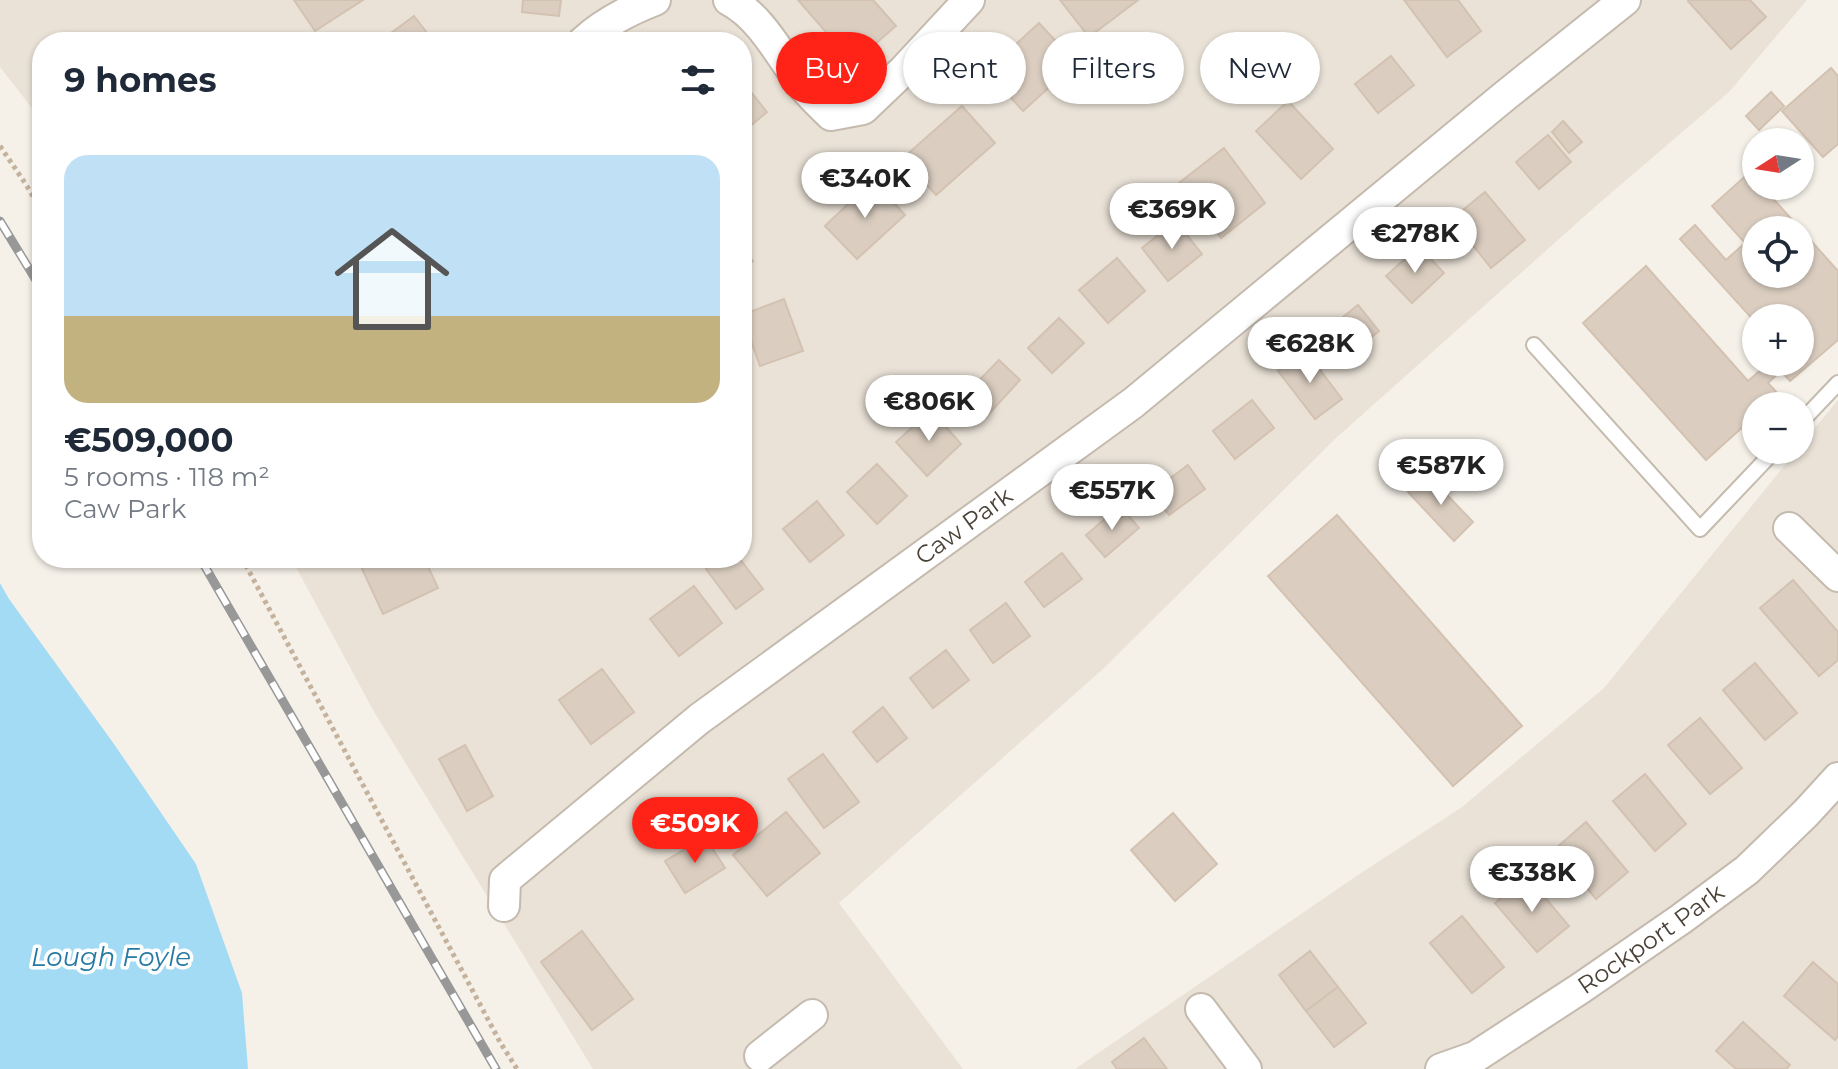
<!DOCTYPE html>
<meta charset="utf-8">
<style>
:root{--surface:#fff;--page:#f6f6f7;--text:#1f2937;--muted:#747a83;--accent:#ff2217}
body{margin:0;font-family:Montserrat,sans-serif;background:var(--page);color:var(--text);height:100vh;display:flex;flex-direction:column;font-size:30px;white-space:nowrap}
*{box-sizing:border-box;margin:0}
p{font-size:26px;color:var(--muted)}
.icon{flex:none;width:44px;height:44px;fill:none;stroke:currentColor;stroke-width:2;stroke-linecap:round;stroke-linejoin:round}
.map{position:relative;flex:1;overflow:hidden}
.drawer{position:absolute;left:32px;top:32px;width:720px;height:536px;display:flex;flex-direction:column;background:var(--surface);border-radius:32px;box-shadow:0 2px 6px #0004}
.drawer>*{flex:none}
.top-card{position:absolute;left:776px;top:32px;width:760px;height:72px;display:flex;gap:16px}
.needle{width:52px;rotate:258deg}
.buttons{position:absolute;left:1742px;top:128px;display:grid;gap:16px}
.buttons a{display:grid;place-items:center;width:72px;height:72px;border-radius:50%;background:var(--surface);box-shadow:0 2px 6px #0004;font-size:40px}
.price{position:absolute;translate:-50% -68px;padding:0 18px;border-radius:28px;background:#fff;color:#222;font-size:26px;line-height:52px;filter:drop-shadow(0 2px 4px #0008)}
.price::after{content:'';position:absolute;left:50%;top:48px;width:24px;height:18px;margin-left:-12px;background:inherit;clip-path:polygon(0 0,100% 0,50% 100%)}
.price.current{background:var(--accent);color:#fff}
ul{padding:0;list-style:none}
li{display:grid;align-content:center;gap:16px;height:424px;padding:0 32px}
li span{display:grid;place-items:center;height:248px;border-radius:24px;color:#555}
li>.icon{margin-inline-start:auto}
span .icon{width:144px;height:144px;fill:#fffc;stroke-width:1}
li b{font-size:34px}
h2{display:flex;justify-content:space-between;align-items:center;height:96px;padding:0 32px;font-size:34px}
.pill{padding:0 28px;border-radius:36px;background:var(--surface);box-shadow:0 2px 6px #0004;font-size:28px;line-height:72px}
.pill.current{background:var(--accent);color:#fff}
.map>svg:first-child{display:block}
</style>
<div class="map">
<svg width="1838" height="1069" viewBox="0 0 1838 1069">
<rect width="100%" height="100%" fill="#f5f1e9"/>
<!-- residential -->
<g fill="#eae2d7">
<path d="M0 0H1807L1729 92 1596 206 1335 439 1103 669 839 903 963 1069H593L373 710 291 558H742V42H42V121L0 67Z"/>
<path d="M1838 400V1069H1075L1355 877 1462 807 1604 688 1797 450H1800V446Z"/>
</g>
<!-- water -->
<path fill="#a4dbf4" d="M0 583 9 599 114 744 196 864 242 993 248 1069H0Z"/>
<!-- building -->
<g fill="#dbcec1" stroke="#d3c2b1" stroke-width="2" fill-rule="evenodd">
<path d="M294 0H363L315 31Z"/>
<path d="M523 0H561L559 16 522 12Z"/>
<path d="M798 0H873L896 26 853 63Z"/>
<path d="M1060 0H1138L1089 37Z"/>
<path d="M1404 0H1458L1481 31 1447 57Z"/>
<path d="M1689 0H1750L1766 17 1731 49 1688 1Z"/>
<path d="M414 16 434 42H379Z"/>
<path d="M1039 23 1076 63 1023 111 987 71Z"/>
<path d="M1391 56 1414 85 1378 113 1355 84Z"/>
<path d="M1831 68 1838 76V144L1823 157 1782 111Z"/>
<path d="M742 81 767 112 742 133Z"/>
<path d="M1771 92 1784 106 1759 130 1746 116Z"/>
<path d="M1288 101 1333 149 1301 179 1256 131Z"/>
<path d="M962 106 995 143 936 195 903 158Z"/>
<path d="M1563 121 1582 142 1569 153 1552 132Z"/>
<path d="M1548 135 1571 162 1539 189 1516 162Z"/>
<path d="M1224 148 1265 203 1221 238 1179 183Z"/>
<path d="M1750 172 1756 179V186H1762L1838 271V340L1790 381 1781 371 1768 383 1779 395 1767 406H1756V415L1706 460 1583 323 1646 266 1748 381 1770 362H1800V318H1756V323L1680 239 1695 225 1726 260 1745 243 1712 206ZM1756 230H1800V274H1756Z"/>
<path d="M873 180 905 215 857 259 825 226Z"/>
<path d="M1485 192 1525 240 1491 268 1452 219Z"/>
<path d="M1176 221 1202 254 1168 281 1142 248Z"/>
<path d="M1419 246 1444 273 1412 303 1386 276Z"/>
<path d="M742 248 753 261 742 269Z"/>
<path d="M1117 258 1145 291 1108 323 1079 290Z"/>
<path d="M784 299 803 351 760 366 742 315Z"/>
<path d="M1358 305 1379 331 1342 361 1321 335Z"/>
<path d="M1059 318 1084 343 1052 373 1028 348Z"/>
<path d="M1305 350 1342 399 1315 419 1278 371Z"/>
<path d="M999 360 1020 380 985 418 963 397Z"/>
<path d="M1252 400 1274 428 1235 459 1213 431Z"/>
<path d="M931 410 961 444 927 476 896 442Z"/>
<path d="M877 464 907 496 877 524 847 492Z"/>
<path d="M1188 465 1205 489 1169 515 1152 492Z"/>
<path d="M1427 474 1473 522 1454 541 1408 492Z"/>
<path d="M817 501 844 535 810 562 783 529Z"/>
<path d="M1120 506 1139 528 1105 557 1086 535Z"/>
<path d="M1337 515 1522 726 1453 786 1268 576Z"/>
<path d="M1062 553 1082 579 1044 607 1025 582Z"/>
<path d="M357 558H424L438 588 383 614Z"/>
<path d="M720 558H739L763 589 736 609 706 569Z"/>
<path d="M1793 580 1838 632V660L1819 676 1760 608Z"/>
<path d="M694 586 722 623 679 656 650 619Z"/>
<path d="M1006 603 1030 636 993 663 970 630Z"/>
<path d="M946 650 969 680 933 708 910 678Z"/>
<path d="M1755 663 1797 713 1765 740 1723 690Z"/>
<path d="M602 669 634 712 591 744 559 700Z"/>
<path d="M883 707 907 738 877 762 853 732Z"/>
<path d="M1700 718 1742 768 1710 794 1668 745Z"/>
<path d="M465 745 493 796 467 811 439 759Z"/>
<path d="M823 754 859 802 824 828 788 779Z"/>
<path d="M1645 774 1686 824 1655 851 1613 801Z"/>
<path d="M786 812 820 853 767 896 733 855Z"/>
<path d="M1173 813 1217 864 1175 901 1131 850Z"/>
<path d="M1586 822 1628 872 1596 899 1555 849Z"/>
<path d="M705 837 725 868 685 893 665 861Z"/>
<path d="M1527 876 1569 926 1537 952 1495 903Z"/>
<path d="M1462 916 1504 967 1472 993 1430 943Z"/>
<path d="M582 931 633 999 592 1030 541 962Z"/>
<path d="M1310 951 1338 987 1306 1011 1279 975Z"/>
<path d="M1813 962 1838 984V1036L1835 1040 1784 996Z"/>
<path d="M1338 987 1366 1023 1334 1047 1306 1011Z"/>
<path d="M1743 1022 1790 1065 1786 1069H1736L1716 1051Z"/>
<path d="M1144 1038 1167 1069H1117L1112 1062Z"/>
</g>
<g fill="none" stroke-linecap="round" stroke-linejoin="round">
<!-- lane casing -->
<g stroke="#c4baae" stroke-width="18">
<g id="lane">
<path d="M1534 345 1700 529 1775 450"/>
<path d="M1800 423 1838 383"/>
</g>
</g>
<!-- street casing -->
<g stroke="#c4baae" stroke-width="34">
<g id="street">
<path d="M729 0C763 18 781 58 804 87 812 97 822 106 831 115L863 109 904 70 969 0"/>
<path d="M583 42C604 23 629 10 655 0"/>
<path d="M1789 528 1838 576"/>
<path id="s1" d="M504 906 505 880 699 719 1133 403 1506 95 1625 0"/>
<path d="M1201 1009 1246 1069"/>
<path d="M760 1056 812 1015"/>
<path id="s2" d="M1441 1069 1475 1057 1581 988 1681 919 1747 870 1806 813 1838 778"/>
</g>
</g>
<!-- path -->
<g stroke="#c4b29c" stroke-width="5" stroke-dasharray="4 4" stroke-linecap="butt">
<path d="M0 146 25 183 42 211"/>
<path d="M242 558 500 1042 517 1069"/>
</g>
<!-- lane -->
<use href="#lane" stroke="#fff" stroke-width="14"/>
<!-- street -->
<use href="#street" stroke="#fff" stroke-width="30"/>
<!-- rail casing -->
<g stroke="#989898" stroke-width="9">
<g id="rail">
<path d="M0 221 42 290"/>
<path d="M200 558 496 1069"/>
</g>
</g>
<!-- rail -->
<use href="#rail" stroke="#fff" stroke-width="6" stroke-dasharray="18" stroke-linecap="butt"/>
</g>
<g text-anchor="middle" stroke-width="7" stroke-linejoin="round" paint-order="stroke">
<!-- street labels -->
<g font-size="24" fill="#4a4137" stroke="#fff">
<text dy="8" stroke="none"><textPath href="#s1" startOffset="606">Caw Park</textPath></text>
<text dy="8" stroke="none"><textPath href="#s2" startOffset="248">Rockport Park</textPath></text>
</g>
<!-- water labels -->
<g font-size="26" font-style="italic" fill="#267aa2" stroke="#fff">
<text x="111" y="966">Lough Foyle</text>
</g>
</g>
</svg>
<div class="buttons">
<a><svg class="needle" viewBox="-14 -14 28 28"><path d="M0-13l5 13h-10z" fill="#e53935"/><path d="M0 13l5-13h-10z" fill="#747a83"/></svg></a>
<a><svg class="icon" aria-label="locate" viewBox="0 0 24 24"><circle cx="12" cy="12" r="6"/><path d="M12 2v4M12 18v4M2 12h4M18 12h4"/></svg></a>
<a>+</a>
<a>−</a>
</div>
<b class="price" style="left:865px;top:220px">€340K</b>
<b class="price" style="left:1172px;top:251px">€369K</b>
<b class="price" style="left:1415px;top:275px">€278K</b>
<b class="price" style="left:1310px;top:385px">€628K</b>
<b class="price" style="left:929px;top:443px">€806K</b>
<b class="price" style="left:1441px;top:507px">€587K</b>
<b class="price" style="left:1112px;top:532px">€557K</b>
<b class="price current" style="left:695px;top:865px">€509K</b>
<b class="price" style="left:1532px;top:914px">€338K</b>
<div class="top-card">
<a class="pill current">Buy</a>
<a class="pill">Rent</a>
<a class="pill">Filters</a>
<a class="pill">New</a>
</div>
<section class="drawer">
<h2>9 homes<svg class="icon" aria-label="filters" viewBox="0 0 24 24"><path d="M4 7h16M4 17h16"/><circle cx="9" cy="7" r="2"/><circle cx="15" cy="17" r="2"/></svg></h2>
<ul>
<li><span style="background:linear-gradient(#bfe0f5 65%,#c2b280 0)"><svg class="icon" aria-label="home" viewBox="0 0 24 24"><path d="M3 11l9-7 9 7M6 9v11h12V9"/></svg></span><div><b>€509,000</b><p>5 rooms · 118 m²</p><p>Caw Park</p></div></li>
</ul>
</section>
</div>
